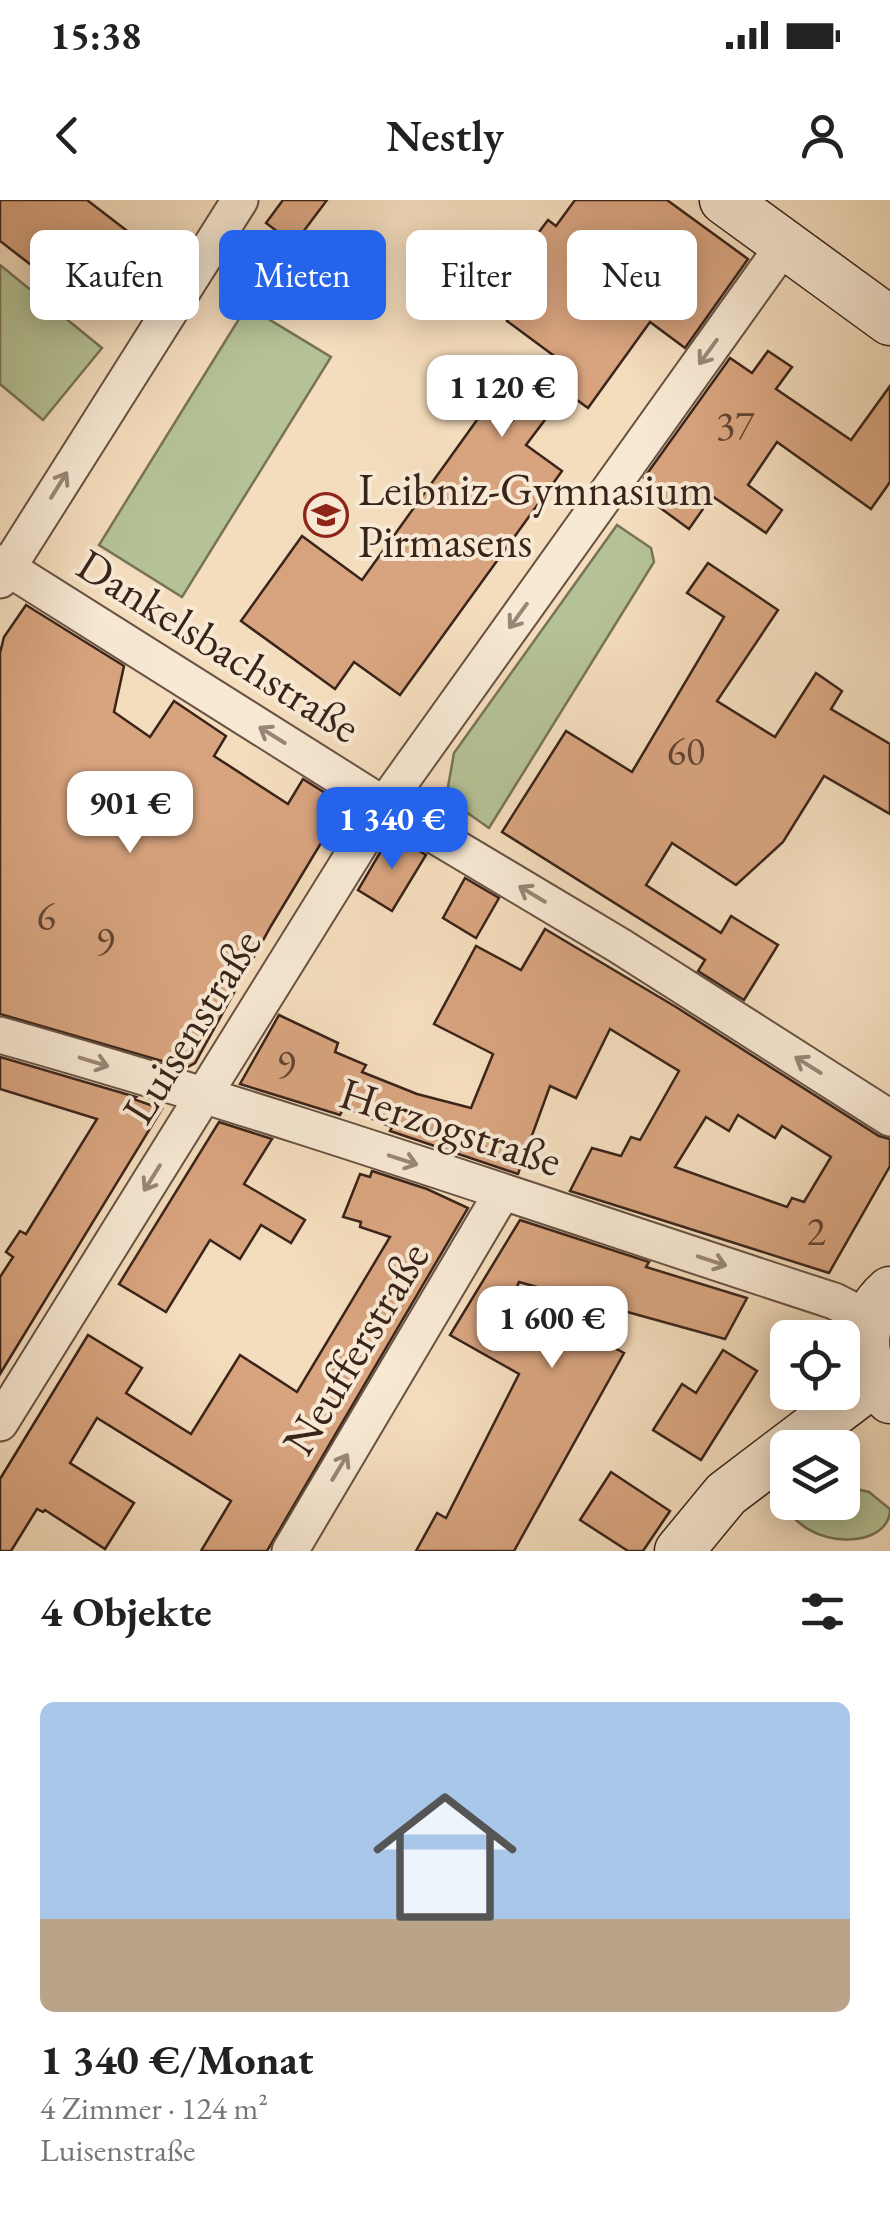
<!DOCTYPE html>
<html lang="de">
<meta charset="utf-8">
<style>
:root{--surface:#fff;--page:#f2f2f2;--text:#222;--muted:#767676;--accent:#2563eb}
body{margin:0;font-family:"EB Garamond",serif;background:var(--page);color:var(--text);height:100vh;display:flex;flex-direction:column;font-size:38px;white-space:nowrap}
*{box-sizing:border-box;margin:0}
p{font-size:32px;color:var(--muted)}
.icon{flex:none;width:55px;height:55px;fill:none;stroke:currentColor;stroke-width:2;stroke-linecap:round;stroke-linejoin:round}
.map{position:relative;height:1351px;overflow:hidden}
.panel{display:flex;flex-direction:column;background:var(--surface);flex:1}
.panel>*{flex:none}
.guide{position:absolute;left:30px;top:30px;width:830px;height:90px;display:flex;gap:20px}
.tools{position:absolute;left:770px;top:1120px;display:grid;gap:20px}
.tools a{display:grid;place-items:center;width:90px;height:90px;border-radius:15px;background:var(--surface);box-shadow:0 5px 25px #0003;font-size:50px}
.price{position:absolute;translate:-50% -85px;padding:0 22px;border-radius:20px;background:#fff;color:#222;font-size:32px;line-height:65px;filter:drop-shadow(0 2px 5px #0008)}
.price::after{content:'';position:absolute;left:50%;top:60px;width:30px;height:22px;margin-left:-15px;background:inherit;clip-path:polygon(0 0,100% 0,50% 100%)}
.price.selected{background:var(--accent);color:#fff}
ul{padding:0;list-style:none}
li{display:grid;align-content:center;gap:20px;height:530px;padding:0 40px}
li span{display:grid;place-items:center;height:310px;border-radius:15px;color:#555}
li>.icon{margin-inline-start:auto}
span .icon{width:180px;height:180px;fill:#fffc;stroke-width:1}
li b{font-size:42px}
h2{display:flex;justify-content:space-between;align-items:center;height:120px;padding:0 40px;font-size:42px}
.tag{padding:0 35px;border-radius:15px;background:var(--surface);box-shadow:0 5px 25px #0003;font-size:35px;line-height:90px}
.tag.selected{background:var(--accent);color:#fff}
.status{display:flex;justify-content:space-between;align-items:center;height:70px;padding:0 50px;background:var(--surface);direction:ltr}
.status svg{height:28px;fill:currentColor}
header{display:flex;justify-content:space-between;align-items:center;height:130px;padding:0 40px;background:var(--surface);font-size:45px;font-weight:600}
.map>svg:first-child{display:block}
</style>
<div class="status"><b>15:38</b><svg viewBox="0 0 49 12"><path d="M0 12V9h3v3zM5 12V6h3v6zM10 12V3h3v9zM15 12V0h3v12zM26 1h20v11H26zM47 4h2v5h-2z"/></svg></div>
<header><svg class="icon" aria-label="back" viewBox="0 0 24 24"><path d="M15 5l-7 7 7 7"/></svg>Nestly<svg class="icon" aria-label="person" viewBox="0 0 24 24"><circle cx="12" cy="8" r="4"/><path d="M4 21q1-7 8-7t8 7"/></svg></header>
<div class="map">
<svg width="890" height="1351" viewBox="0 0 890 1351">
<rect width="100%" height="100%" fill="#f4ddbd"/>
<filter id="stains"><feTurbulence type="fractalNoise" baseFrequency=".002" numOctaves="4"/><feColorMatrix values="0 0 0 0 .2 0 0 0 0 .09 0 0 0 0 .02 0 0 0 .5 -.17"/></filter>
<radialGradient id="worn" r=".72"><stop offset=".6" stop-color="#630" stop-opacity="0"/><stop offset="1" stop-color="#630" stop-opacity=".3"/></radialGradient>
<!-- green -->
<g fill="#b5c295" stroke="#787358" stroke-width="2.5">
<path d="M0 65 102 148 43 220 0 184Z"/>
<path d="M247 106 331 157 182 397 99 345Z"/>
<path d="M617 325 651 348 654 362 489 628 446 598 454 553Z"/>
<path d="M843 1286 869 1292 890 1309C890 1351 805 1350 785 1304L787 1300 788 1302H842Z"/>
</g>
<!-- building -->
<g fill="#d8a47f" stroke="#3a241a" stroke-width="2.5" fill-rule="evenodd">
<path d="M0 0H87L148 47 96 115 0 41Z"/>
<path d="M283 0H327L294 44 266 23Z"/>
<path d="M575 0H667L748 59 685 148 650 122 588 208 566 192 526 245 562 271 400 495 354 462 335 489 241 421 302 336 362 380 482 213 505 230 561 161 507 121 522 101 500 84 548 20 556 26Z"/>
<path d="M768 151 792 167 776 189 851 240 890 186V282L871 309 777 242 748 285 782 310 766 333 712 296 689 329 655 304 664 291 644 278 730 158 752 173Z"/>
<path d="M708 363 778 410 717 501 775 537 816 473 842 491 831 509 890 544V614L824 576 783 642 736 685 672 643 646 685 721 733 731 716 778 745 744 800 698 771 705 760 502 632 566 531 632 572 724 417 687 393Z"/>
<path d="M26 405 124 466 114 512 150 537 174 501 226 536 214 556 288 604 303 579 344 605 271 726 195 863 186 868 0 814V453L4 437Z"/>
<path d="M391 634 426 655 392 711 358 690Z"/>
<path d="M465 678 499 698 476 738 443 718Z"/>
<path d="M545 729 676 807 879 936 890 939V966L829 1073 570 991 592 948 621 956 631 937 640 940 679 871 610 829 576 898 550 886 518 974 390 931 392 927 344 907 340 915 240 884 279 815 338 843 335 852 366 865 362 872 417 894 471 908 493 854 434 824 476 746 521 770ZM738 915 775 938 782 926 831 957 804 1002 792 998 787 1007 675 967 706 917 729 931Z"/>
<path d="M0 857 136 897 133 899 162 909 0 1174V1077L13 1057 6 1052 20 1031 26 1034 97 919 0 889Z"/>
<path d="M219 922 272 939 244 984 305 1020 291 1043 261 1025 240 1059 210 1040 166 1112 119 1084Z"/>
<path d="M372 971 427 989 468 1008 267 1351H201L231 1301 97 1218 70 1263 134 1303 105 1349 45 1310 43 1312 37 1309 11 1351H0V1279L88 1135 142 1168 126 1193 191 1234 240 1155 297 1192 390 1037 360 1027 361 1022 343 1017 360 974 370 977Z"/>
<path d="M520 1020 649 1062 646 1067 747 1098 725 1139 519 1082 514 1094 624 1153 514 1351H416L437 1313 446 1318 519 1174 450 1135Z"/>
<path d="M723 1150 757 1171 701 1260 653 1230 682 1184 696 1193Z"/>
<path d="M611 1272 670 1311 643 1351H628L580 1320Z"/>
</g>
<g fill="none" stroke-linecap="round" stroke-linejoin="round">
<!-- street casing -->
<g stroke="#685243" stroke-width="39">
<g id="street">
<path d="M0 363 384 605 620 746 890 918"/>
<path d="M0 380 240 0"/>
<path d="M0 835C281 914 557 1011 834 1101L868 1118"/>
<path d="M0 1223 384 605 785 44"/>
<path d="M290 1351 502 993"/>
</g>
</g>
<!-- secondary casing -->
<g stroke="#3a241a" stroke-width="51">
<g id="secondary">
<path d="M724 0 890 121"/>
<path d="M890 1091C853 1124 861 1165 890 1199"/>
<path d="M679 1351 726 1294 875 1181"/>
</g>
</g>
<!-- street -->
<use href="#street" stroke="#f8e9d4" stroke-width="35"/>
<!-- secondary -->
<use href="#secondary" stroke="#f8e9d4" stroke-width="48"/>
</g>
<!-- one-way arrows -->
<defs><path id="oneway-shaft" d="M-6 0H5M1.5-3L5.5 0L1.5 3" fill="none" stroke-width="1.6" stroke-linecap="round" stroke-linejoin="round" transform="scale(2.5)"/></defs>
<g stroke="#998677">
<use href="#oneway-shaft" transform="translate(708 152) rotate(126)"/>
<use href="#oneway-shaft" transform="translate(59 285) rotate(-58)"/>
<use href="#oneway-shaft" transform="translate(518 416) rotate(126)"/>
<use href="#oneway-shaft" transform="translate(272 535) rotate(-148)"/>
<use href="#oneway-shaft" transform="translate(532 694) rotate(-149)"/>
<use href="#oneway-shaft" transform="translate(94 862) rotate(17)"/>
<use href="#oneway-shaft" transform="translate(808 865) rotate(-148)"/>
<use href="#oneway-shaft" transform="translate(403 960) rotate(18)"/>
<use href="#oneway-shaft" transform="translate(152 978) rotate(122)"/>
<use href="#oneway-shaft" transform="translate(712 1061) rotate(18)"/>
<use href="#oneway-shaft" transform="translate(340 1267) rotate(-59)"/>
</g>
<!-- icons -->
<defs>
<g id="school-ring" transform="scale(2.25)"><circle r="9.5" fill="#f8e9d4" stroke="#8f2418" stroke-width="1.5"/><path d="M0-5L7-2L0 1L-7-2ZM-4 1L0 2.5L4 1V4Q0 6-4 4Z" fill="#8f2418"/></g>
</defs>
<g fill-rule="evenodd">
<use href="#school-ring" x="326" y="315"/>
</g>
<g text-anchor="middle" stroke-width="8" stroke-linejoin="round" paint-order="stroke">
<!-- number labels -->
<g font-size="40" fill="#624433">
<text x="735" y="239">37</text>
<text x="686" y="565">60</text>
<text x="46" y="730">6</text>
<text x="105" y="755">9</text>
<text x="286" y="878">9</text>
<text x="816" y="1045">2</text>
</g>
<!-- poi labels -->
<g font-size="45" fill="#3a241a" stroke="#f8e9d4" text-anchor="start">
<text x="358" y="305">Leibniz-Gymnasium<tspan x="358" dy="52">Pirmasens</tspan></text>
</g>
<!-- street labels -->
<g font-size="45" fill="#3a241a" stroke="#f8e9d4">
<text transform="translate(219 445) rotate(32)" y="16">Dankelsbachstraße</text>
<text transform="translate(191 826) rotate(-58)" y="16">Luisenstraße</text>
<text transform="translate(451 926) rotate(18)" y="16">Herzogstraße</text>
<text transform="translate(355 1148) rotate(-59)" y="16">Neufferstraße</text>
</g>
</g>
<rect width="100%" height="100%" filter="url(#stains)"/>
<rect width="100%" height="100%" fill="url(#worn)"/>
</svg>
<div class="tools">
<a><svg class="icon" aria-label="locate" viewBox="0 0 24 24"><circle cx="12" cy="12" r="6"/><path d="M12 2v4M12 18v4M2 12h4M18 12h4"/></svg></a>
<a><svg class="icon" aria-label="layers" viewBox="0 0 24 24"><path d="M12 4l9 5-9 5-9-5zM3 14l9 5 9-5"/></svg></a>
</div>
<b class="price" style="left:502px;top:240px">1 120 €</b>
<b class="price" style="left:130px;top:656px">901 €</b>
<b class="price selected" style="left:392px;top:672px">1 340 €</b>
<b class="price" style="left:552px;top:1171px">1 600 €</b>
<div class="guide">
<a class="tag">Kaufen</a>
<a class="tag selected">Mieten</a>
<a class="tag">Filter</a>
<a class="tag">Neu</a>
</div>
</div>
<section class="panel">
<h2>4 Objekte<svg class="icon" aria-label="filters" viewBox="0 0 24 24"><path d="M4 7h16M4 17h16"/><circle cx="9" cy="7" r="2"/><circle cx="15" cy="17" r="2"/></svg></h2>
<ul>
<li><span style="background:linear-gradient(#a9c7e8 70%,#b9a48a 0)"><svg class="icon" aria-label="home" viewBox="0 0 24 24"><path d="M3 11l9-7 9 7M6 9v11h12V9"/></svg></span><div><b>1 340 €/Monat</b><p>4 Zimmer · 124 m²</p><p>Luisenstraße</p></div></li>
</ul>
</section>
